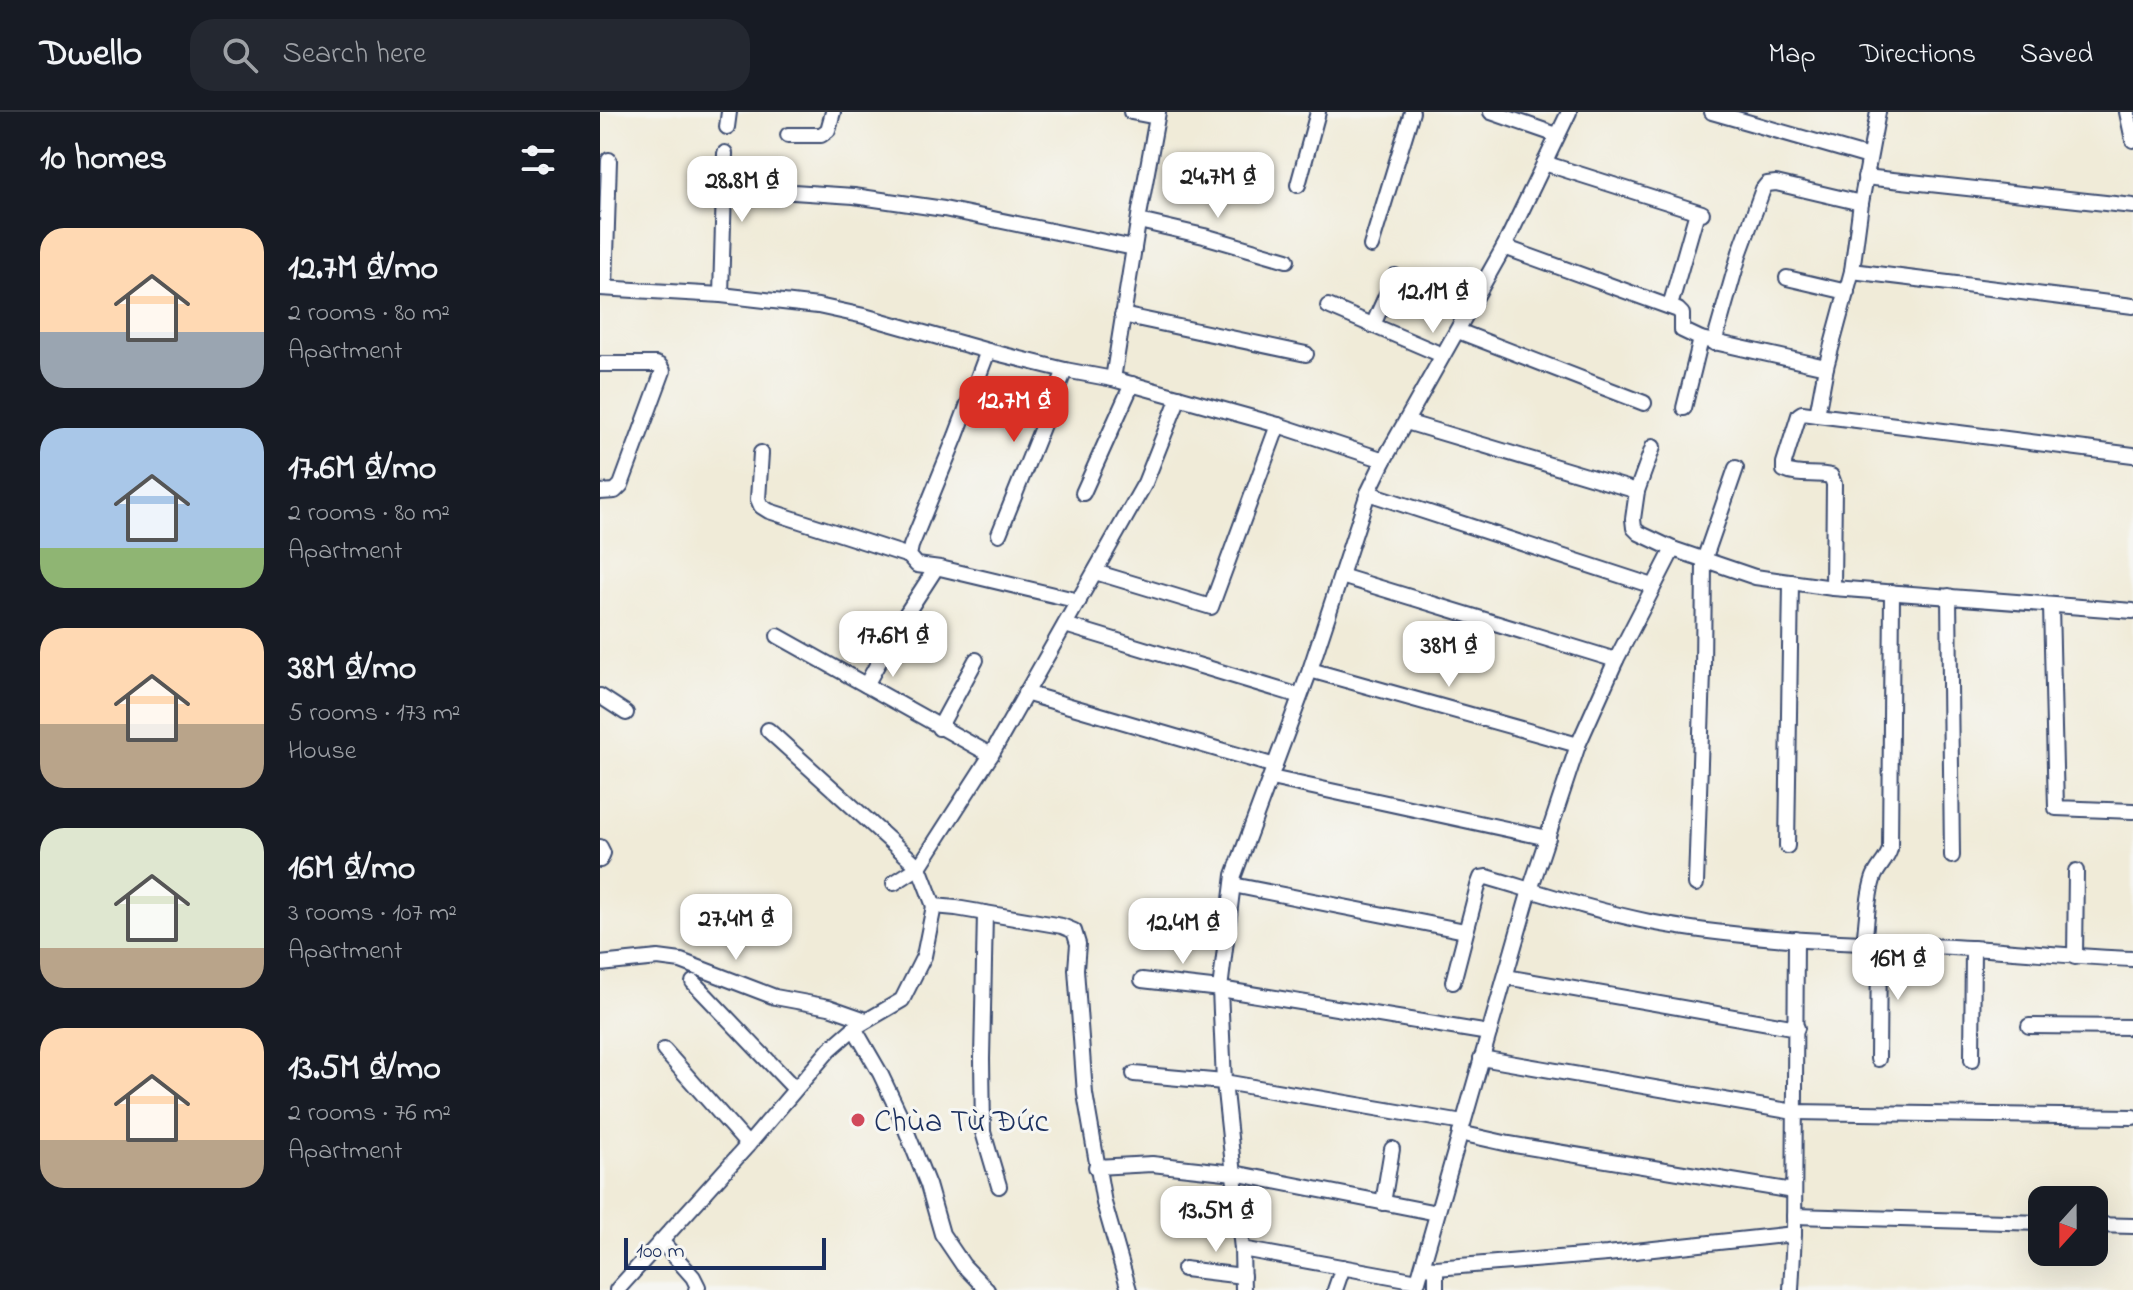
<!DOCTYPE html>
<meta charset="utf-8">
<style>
:root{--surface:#171b24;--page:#242831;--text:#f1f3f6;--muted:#9ea1a6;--line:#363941;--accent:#d93025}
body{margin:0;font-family:"Indie Flower",sans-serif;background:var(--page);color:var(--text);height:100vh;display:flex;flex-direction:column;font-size:30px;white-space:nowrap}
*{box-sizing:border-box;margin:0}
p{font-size:26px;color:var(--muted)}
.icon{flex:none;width:44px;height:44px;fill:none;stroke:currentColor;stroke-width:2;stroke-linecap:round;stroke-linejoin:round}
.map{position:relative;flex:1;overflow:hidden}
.sheet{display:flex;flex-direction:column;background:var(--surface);width:600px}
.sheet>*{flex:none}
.needle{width:52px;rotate:201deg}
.buttons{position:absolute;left:1428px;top:1074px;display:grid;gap:16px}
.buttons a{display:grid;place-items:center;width:80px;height:80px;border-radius:16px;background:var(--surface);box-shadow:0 8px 32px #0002;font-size:40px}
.scale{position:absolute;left:24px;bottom:20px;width:202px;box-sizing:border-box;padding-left:8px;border:4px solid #1b2f5e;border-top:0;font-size:22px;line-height:28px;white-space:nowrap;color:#1b2f5e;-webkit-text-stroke:6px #f6f6f2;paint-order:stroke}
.price{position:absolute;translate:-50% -68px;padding:0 18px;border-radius:16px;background:#fff;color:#222;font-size:26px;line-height:52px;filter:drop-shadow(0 2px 4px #0008)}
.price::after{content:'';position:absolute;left:50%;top:48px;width:24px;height:18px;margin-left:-12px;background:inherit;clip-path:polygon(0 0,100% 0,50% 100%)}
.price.on{background:var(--accent);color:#fff}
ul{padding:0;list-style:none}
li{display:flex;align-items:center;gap:24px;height:200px;padding:0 40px}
li span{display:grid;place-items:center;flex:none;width:224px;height:160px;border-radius:24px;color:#555}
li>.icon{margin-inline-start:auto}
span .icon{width:96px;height:96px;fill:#fffc;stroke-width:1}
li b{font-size:34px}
h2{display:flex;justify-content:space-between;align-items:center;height:96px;padding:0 40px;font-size:34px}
header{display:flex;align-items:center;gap:48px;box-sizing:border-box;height:112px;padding:0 40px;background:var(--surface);border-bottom:2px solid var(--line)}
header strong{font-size:38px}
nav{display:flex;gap:44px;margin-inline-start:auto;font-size:28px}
.search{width:560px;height:72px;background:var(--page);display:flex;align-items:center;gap:20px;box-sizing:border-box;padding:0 28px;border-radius:24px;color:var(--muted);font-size:30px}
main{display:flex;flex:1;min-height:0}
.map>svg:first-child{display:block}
</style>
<header>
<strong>Dwello</strong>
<div class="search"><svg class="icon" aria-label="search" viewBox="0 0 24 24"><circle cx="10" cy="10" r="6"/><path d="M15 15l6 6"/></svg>Search here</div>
<nav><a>Map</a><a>Directions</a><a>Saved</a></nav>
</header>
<main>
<section class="sheet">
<h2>10 homes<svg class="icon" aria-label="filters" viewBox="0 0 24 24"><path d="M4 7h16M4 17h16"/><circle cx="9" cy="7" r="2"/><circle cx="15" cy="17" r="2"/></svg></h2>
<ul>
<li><span style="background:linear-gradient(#ffd9b3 65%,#9aa5b1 0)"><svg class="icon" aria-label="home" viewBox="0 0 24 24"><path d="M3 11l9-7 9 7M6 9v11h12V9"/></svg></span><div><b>12.7M ₫/mo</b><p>2 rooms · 80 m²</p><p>Apartment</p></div></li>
<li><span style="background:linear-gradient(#a9c7e8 75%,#8fb573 0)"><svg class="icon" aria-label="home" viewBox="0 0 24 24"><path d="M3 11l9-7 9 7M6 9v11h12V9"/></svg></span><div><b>17.6M ₫/mo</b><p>2 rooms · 80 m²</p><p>Apartment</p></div></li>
<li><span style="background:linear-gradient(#ffd9b3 60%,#b9a48a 0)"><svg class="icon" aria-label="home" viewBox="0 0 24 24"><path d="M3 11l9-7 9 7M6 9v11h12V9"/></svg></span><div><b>38M ₫/mo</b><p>5 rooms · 173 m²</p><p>House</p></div></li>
<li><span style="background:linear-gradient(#dfe7d0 75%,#b9a48a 0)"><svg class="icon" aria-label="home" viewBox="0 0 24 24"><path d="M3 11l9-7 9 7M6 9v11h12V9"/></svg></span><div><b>16M ₫/mo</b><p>3 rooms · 107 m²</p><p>Apartment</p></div></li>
<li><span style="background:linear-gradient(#ffd9b3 70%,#b9a48a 0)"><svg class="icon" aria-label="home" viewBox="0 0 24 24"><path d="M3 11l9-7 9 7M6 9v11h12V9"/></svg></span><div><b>13.5M ₫/mo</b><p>2 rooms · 76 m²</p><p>Apartment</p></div></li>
</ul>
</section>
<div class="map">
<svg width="1533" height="1178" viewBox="0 0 1533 1178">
<rect width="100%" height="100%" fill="#f6f6f2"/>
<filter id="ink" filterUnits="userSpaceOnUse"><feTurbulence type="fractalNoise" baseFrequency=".0125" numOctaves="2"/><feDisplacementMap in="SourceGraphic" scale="16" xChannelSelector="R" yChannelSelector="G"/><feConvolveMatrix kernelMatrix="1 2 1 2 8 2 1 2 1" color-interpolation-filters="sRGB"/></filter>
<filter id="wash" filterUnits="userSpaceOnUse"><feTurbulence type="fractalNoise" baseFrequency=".006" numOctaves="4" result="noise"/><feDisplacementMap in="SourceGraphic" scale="32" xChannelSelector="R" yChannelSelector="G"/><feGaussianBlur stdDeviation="1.8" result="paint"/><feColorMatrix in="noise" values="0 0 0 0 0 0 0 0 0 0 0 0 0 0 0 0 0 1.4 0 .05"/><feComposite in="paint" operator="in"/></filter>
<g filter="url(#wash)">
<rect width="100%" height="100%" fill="#f0ebd8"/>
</g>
<g filter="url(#ink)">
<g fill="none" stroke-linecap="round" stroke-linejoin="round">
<!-- minor casing -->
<g stroke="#3b4b70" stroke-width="18">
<g id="minor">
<path d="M531 0 557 5"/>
<path d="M891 0 957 23"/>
<path d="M1112 0 1269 45"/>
<path d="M1527 0 1533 28"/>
<path d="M127 15 129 0"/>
<path d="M188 23H221L228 18 233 0"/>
<path d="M944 51 1102 101"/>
<path d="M1265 65 1533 94"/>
<path d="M698 73 718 0"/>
<path d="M193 80 254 84 344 97 534 136"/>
<path d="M539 109 604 124 687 148"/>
<path d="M771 134 812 0"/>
<path d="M904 135 1078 198 1082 202V218L1101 227 1226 255"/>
<path d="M1252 159 1533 194"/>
<path d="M1187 166 1247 180"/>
<path d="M0 176 121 183 218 194 264 204 388 239 465 258 513 267 678 313 784 348"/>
<path d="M5 176 9 48"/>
<path d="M121 183 125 41"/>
<path d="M728 194 842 243"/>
<path d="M1070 194 1097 100"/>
<path d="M522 203 706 242"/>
<path d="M773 213 795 164"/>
<path d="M858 219 1044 291"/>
<path d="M1114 231 1140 140 1163 77 1167 72 1176 71 1261 91"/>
<path d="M388 239 356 324 311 434 309 444 317 453 340 456 479 489"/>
<path d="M0 252H56L60 254 63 259 21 373 15 379 0 380"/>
<path d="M513 267 540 98 558 0"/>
<path d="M1084 296 1101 227"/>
<path d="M1217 303 1533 343"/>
<path d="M806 310 1037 379 1033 407 1034 416 1039 421 1073 437 1155 465 1233 476 1533 499"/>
<path d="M161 341 158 387 161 394 169 399 309 444"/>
<path d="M1037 379 1053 335"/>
<path d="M483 381 532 272"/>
<path d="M768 381 1053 474"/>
<path d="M399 422 465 258"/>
<path d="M495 460 611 495 678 313"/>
<path d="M741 464 1016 548"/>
<path d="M1233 476 1234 372 1231 364C1216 360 1198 365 1184 358V351L1199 303 1202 301 1217 303 1226 255 1252 159 1261 91 1278 0"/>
<path d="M1349 484 1352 744"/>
<path d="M1451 494 1456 696 1533 699"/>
<path d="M465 513 700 584"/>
<path d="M178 524 391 643"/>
<path d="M710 558 978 633"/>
<path d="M266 573 301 510 336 456"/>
<path d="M425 581 675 654"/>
<path d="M0 584 26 601"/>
<path d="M339 616 376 548"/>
<path d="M168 618 319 755 334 794 356 796 462 814 474 819 478 832 476 857 485 982 504 1091 529 1178"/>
<path d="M671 666 948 726"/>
<path d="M1187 734 1191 470"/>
<path d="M0 735 3 741 0 748"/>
<path d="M294 771 319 755 391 643 545 371 579 285"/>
<path d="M1096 772 1103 560 1104 448 1136 356"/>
<path d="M633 773 865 819"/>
<path d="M385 801 382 947 383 1020 399 1074"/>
<path d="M1264 831C1267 812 1267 783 1274 765 1278 755 1287 748 1290 737L1292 480"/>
<path d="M1475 845 1476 759"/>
<path d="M0 852 58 846 81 849 175 885 229 895 266 908"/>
<path d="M906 865 1197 916"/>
<path d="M542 868 620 877 889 921"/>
<path d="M93 870 195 977"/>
<path d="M853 870 878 774 881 766 887 765C941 781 995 799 1050 810 1155 830 1263 830 1370 836 1424 839 1478 845 1533 847"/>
<path d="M1429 914 1533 915"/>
<path d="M254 916 280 961 300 1003 328 1073 342 1122 363 1153 387 1178"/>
<path d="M64 938 148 1033"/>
<path d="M881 946 1194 1000 1533 1005"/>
<path d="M1278 947 1279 832"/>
<path d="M1372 948 1373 836"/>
<path d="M534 962 624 970 863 1011"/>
<path d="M860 1021 909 1032 1193 1079"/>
<path d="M496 1055 552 1052 634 1061 837 1101"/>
<path d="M783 1091 792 1037"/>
<path d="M1194 1104 1442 1111"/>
<path d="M1494 1113 1533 1114"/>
<path d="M61 1129 93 1165 98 1175 96 1178"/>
<path d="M642 1137 818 1169 930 778 978 633 1016 548 1073 437"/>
<path d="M823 1155 836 1156 1007 1142 1194 1122"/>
<path d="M836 1156V1178"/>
<path d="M584 1157 643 1164"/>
<path d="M17 1178 148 1033 230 937 254 916 302 888 324 844 334 794"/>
<path d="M643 1178 642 1137 624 970 620 877 634 763 710 558 768 381 784 348 904 135 969 0"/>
<path d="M735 1178 743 1155"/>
<path d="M1191 1178 1194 1122 1196 827"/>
</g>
</g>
<!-- minor -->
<use href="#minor" stroke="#fff" stroke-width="14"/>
</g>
</g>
<!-- markers -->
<circle fill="#d1495b" stroke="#f6f6f2" stroke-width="3" cx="258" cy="1008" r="8"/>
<g text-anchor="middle" stroke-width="6" stroke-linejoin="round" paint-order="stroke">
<!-- poi labels -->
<g font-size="32" fill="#1b2f5e" stroke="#f6f6f2" text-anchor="start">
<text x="274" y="1019">Chùa Từ Đức</text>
</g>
</g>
</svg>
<div class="buttons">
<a><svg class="needle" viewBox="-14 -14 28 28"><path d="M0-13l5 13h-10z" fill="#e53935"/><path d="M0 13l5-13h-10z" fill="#9ea1a6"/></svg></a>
</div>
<div class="scale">100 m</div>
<b class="price" style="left:618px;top:108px">24.7M ₫</b>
<b class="price" style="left:142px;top:112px">28.8M ₫</b>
<b class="price" style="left:833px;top:223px">12.1M ₫</b>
<b class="price on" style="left:414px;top:332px">12.7M ₫</b>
<b class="price" style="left:293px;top:567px">17.6M ₫</b>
<b class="price" style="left:849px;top:577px">38M ₫</b>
<b class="price" style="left:136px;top:850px">27.4M ₫</b>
<b class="price" style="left:583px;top:854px">12.4M ₫</b>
<b class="price" style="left:1298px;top:890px">16M ₫</b>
<b class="price" style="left:616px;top:1142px">13.5M ₫</b>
</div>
</main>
